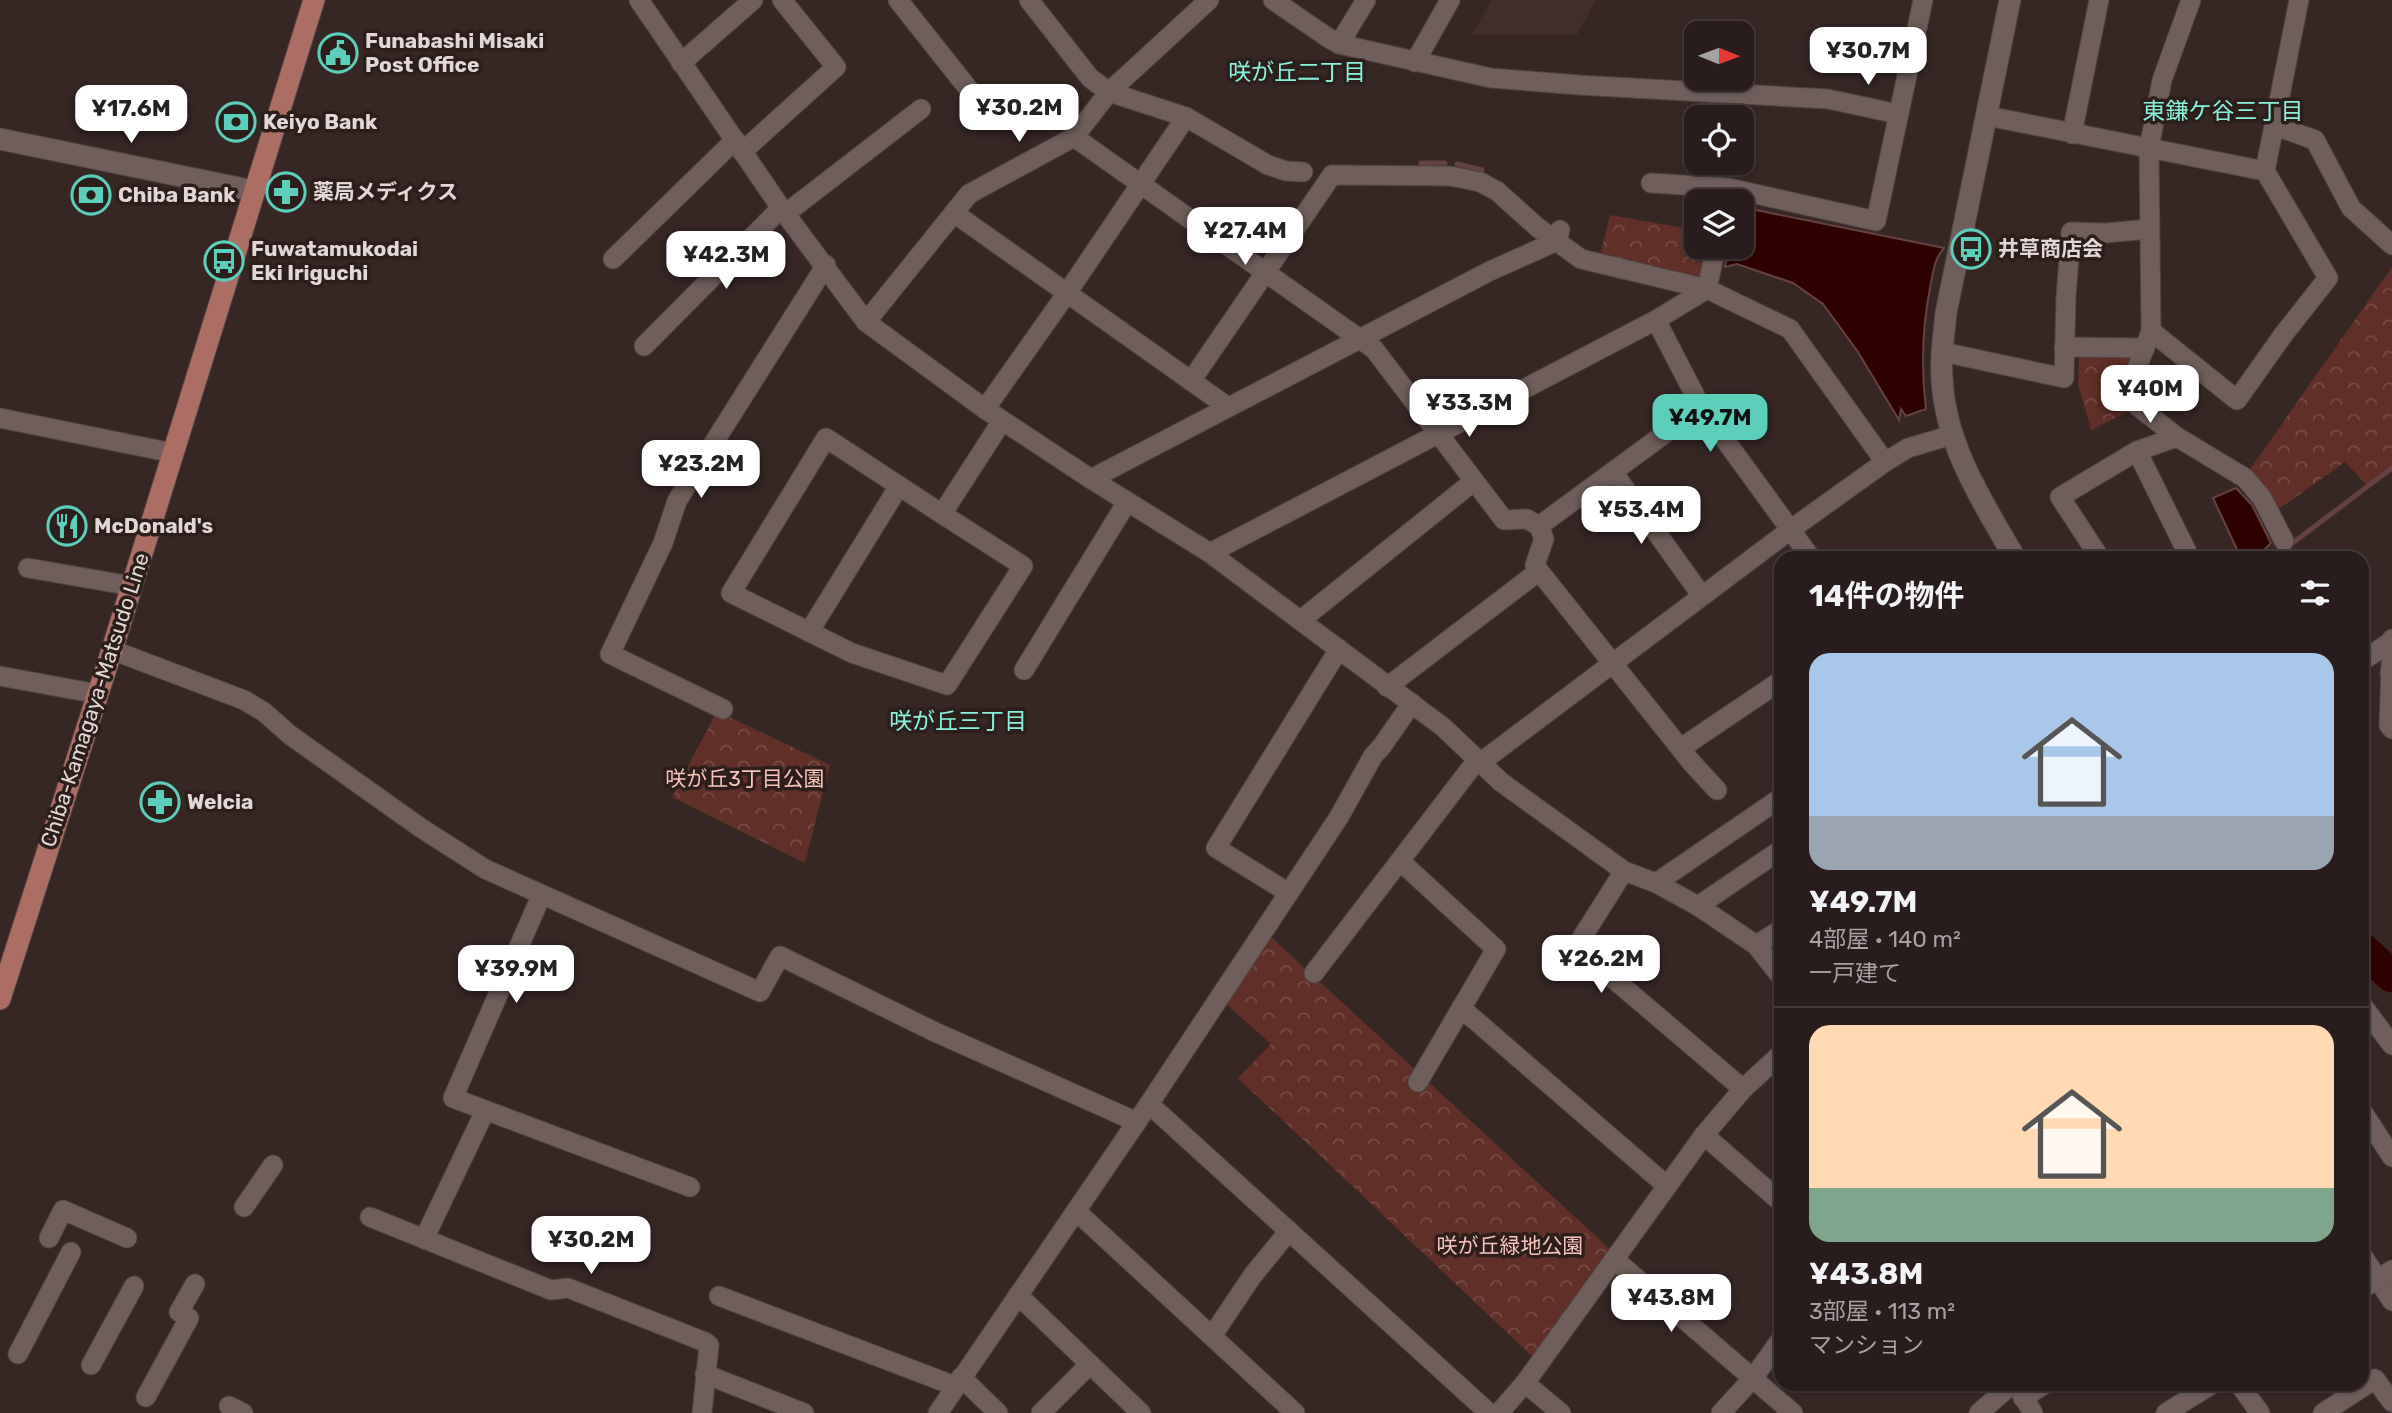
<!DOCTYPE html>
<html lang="ja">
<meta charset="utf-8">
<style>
:root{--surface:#281d1c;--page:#302625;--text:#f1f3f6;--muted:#a5a2a3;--line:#443b3b;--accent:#5cceba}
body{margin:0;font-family:Rubik,"Noto Sans JP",sans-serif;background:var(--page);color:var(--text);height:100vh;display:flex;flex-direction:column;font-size:26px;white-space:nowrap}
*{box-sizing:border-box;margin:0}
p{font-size:23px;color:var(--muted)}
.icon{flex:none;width:38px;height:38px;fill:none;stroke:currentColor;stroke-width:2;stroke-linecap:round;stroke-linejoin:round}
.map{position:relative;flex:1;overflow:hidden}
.side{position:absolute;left:1774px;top:551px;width:595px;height:840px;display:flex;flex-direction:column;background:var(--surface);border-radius:21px;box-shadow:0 2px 5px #0004,0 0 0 2px var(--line)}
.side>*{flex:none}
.needle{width:46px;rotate:91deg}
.fabs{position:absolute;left:1684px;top:21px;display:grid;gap:14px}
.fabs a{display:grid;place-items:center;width:70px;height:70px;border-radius:14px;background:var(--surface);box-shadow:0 2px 5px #0004,0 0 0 2px var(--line);font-size:35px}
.price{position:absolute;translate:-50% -60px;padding:0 16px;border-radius:14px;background:#fff;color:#222;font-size:23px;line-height:46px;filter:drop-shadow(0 2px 4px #0008)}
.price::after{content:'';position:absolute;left:50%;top:42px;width:21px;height:16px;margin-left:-10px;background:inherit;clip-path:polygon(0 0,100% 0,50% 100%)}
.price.selected{background:var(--accent);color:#111}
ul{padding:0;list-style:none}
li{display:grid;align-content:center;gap:14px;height:371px;padding:0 35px}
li+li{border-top:2px solid var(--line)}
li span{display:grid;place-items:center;height:217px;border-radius:21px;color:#555}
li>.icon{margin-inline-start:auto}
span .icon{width:126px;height:126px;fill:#fffc;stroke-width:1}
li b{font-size:30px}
h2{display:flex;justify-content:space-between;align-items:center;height:84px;padding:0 35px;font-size:30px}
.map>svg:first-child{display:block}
</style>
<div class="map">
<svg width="2392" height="1413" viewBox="0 0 2392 1413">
<defs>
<pattern id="park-crowns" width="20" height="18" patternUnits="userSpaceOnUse" patternTransform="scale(1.75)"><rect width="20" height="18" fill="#602f27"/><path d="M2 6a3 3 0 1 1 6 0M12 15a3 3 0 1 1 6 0" fill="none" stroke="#764c45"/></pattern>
</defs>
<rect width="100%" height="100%" fill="#362725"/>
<!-- built -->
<path fill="#432d29" d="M1492 0H1596L1577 35H1471Z"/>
<!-- park -->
<g fill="url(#park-crowns)">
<path d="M1610 215 1696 230V247H1706L1700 277 1695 280 1600 256Z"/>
<path d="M2392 267V468L2368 487 2345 462 2276 511 2246 475Z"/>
<path d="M2079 352 2127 353 2131 364 2132 410 2091 430 2078 384Z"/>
<path d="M717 711 830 765 805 863 672 797Z"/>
<path d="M1269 935 1612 1251 1535 1359 1238 1078 1271 1044 1224 1002Z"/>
</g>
<!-- water -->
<g fill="#2e0201" stroke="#644241" stroke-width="2">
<path d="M1741 207 1944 248C1934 259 1933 273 1930 288 1922 329 1921 368 1926 409L1906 416 1901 409 1899 420 1858 352 1823 304 1793 283 1737 264 1725 267 1729 247H1741Z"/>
<path d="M2236 488 2252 505 2271 543 2260 554 2263 558H2241L2213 498Z"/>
</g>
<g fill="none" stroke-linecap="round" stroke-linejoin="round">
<!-- stream -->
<g stroke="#644241" stroke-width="5">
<path d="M1421 163H1445"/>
<path d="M1457 164 1482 170"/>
<path d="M2294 542 2392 468"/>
</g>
<!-- river -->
<path stroke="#2e0201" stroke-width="33" d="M2362 949 2392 976"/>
<!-- minor casing -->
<g stroke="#504442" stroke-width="21">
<g id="minor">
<path d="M639 0 781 208 866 322 985 409 1091 479 1210 553 1443 727 1501 782 1624 871 1656 883 1698 906 1756 945 1782 978"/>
<path d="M898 0 986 111"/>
<path d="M1029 0 1090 78 1109 92 1186 117 1268 165 1286 171 1303 172"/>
<path d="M1273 0 1327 37 1339 44 1491 78 1579 85 1828 99 1898 114"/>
<path d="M2191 0 2162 80 2149 149 2151 331 2126 397 2177 437 2245 478 2262 498 2284 541"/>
<path d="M1339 44 1366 0"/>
<path d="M1415 62 1450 0"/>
<path d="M681 63 753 0"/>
<path d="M1987 116 2265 171"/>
<path d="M2276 126 2315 140 2351 208 2392 245"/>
<path d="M2072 134 2099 0"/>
<path d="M1074 137 1374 349 1504 520 1527 519 1539 526 1544 539 1535 565 1539 571 1692 763 1717 790"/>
<path d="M742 152 836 67 782 0"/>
<path d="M1651 183 1729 188 1876 221 1923 0"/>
<path d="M954 213 1228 407"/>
<path d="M785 214 921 109"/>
<path d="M613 259 735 140"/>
<path d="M1656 320 1701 407 1811 558"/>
<path d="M866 322 969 194 1074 137 1109 92 1209 0"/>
<path d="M2151 331 2237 400 2283 335 2328 278 2265 171 2299 0"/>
<path d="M644 346 781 208"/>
<path d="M2064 347 2145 348"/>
<path d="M1942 355 1952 354 2064 378 2066 297 2071 232 2106 233 2149 229"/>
<path d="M1191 381 1332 175 1450 176 1480 182 1497 191 1537 227 1581 259 1707 289 1790 329 1885 462"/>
<path d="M985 409 1067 293 1186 117"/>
<path d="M0 418 173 453"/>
<path d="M2137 451 2190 558"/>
<path d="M1613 472 1702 596"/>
<path d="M1091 479 1490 271 1557 241 1560 230"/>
<path d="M942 514 826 438 731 593 852 653 947 685 1023 566 942 514 1002 421"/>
<path d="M1539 526 1701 407"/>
<path d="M1210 553 1656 320 1707 289 1716 247"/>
<path d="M2100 558 2060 497 2137 451 2177 437"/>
<path d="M28 568 132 586"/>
<path d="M1301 620 1474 481"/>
<path d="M809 632 899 486"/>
<path d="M2392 639 2389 725 2392 729"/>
<path d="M112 650 244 700 264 712 290 735 421 828 485 869 760 992 780 956 935 1032 1137 1122"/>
<path d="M2362 661 2392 641"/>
<path d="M1024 670 1127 502"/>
<path d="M0 676 98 694"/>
<path d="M1387 687 1539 571"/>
<path d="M723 709 610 654 663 543 677 501 826 265"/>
<path d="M1681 748 1782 680"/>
<path d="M1480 763 1790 530 1885 462 1908 448 1952 435"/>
<path d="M1400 861 1496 949 1418 1082"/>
<path d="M1624 871 1576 947 1743 1089"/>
<path d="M1656 883 1782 797"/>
<path d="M1289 893 1216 848 1339 649"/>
<path d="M541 896 453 1098 690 1187"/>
<path d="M1698 906 1782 849"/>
<path d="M1756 945 1782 929"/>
<path d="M1314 973 1477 760"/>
<path d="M2362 1005 2392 1045"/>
<path d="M1461 1008 1667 1186"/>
<path d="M1149 1104 1489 1413"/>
<path d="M2362 1111 2392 1157"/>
<path d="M1704 1135 1782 1203"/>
<path d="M244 1207 273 1165"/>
<path d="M1076 1211 1295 1413"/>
<path d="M370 1217 551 1290 568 1288 705 1342 709 1345 702 1413"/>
<path d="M49 1238 63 1210 127 1238"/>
<path d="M424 1239 485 1111"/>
<path d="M2362 1255 2392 1301"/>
<path d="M1614 1259 1793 1413"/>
<path d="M2362 1289 2392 1270"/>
<path d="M1018 1295 1141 1413"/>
<path d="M719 1296 955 1386"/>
<path d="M179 1312 195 1284"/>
<path d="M1212 1336 1253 1275 1289 1231"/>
<path d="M18 1354 71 1252"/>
<path d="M91 1365 134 1286"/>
<path d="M705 1374 804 1413"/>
<path d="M961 1377 998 1413"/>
<path d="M1525 1383 1561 1413"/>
<path d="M2016 1384 2033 1413"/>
<path d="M2239 1384 2260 1413"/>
<path d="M146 1397 189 1318"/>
<path d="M2023 1398 2045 1384"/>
<path d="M229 1406 243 1413"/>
<path d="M938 1413 1149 1104 1339 817 1373 756 1382 746 1412 703"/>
<path d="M1041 1413 1090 1364"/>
<path d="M1499 1413 1525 1383 1704 1135 1743 1089 1782 1053"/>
<path d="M1721 1413 1753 1378 1782 1338"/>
<path d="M1979 1413 2012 1384"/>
<path d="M2166 1413 2212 1384"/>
<path d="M2323 1413 2375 1379 2392 1402"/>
</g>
</g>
<!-- tertiary casing -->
<g stroke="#504442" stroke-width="23">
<g id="tertiary">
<path d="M2010 0 1946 313C1944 335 1940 356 1942 378 1945 445 1982 501 2015 558"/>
<path d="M0 139 254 191"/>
<path d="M2391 673 2392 672"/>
</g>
</g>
<!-- primary casing -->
<g stroke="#504442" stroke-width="23">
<path id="primary" d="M0 999 112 650 314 0"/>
</g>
<!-- minor -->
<use href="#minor" stroke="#6f5e5b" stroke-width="19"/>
<!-- tertiary -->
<use href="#tertiary" stroke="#6f5e5b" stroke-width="21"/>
<!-- primary -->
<use href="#primary" stroke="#ac6e64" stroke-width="21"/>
</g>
<!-- icons -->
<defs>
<g id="civic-ring" transform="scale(2.0125)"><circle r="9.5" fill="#2c1e1b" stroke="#5cceba" stroke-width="1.5"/><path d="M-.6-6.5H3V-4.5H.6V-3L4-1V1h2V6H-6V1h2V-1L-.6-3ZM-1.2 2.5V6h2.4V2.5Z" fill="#5cceba"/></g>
<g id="bank-ring" transform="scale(2.0125)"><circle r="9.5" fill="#2c1e1b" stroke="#5cceba" stroke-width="1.5"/><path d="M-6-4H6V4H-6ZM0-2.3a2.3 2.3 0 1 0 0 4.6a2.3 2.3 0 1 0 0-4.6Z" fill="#5cceba"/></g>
<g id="pharmacy-ring" transform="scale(2.0125)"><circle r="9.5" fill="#2c1e1b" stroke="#5cceba" stroke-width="1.5"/><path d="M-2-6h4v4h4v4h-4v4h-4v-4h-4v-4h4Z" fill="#5cceba"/></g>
<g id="bus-ring" transform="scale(2.0125)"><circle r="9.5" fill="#2c1e1b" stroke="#5cceba" stroke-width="1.5"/><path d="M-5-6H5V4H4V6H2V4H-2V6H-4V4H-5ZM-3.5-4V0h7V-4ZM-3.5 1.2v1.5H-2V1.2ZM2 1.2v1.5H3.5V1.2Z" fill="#5cceba"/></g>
<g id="restaurant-ring" transform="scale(2.0125)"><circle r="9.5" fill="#2c1e1b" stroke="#5cceba" stroke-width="1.5"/><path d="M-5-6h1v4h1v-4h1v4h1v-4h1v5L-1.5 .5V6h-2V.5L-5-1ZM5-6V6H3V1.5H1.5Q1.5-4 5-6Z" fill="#5cceba"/></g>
</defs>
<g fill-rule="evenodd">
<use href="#civic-ring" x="338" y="53"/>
<use href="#bank-ring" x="236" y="122"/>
<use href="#pharmacy-ring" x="286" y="192"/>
<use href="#bank-ring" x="91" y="195"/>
<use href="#bus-ring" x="1971" y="249"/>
<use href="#bus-ring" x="224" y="261"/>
<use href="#restaurant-ring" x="67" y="526"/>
<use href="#pharmacy-ring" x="160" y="802"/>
</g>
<g text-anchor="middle" stroke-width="7" stroke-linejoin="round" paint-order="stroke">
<!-- poi labels -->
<g font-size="21" font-weight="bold" fill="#e1d7d5" stroke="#2c1e1b" text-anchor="start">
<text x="365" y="48">Funabashi Misaki<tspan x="365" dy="24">Post Office</tspan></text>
<text x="263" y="129">Keiyo Bank</text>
<text x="313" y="199">薬局メディクス</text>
<text x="118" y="202">Chiba Bank</text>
<text x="251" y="256">Fuwatamukodai<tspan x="251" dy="24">Eki Iriguchi</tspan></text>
<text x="1998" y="256">井草商店会</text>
<text x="94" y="533">McDonald's</text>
<text x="187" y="809">Welcia</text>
</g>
<!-- street labels -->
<g font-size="21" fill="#e1d7d5" stroke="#2c1e1b">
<text transform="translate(95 700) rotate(-72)" y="7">Chiba-Kamagaya-Matsudo Line</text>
</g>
<!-- park labels -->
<g font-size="21" fill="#f7c3ba" stroke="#2c1e1b">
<text x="745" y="786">咲が丘3丁目公園</text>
<text x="1510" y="1253">咲が丘緑地公園</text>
</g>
<!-- neighbourhood labels -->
<g font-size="23" fill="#8af0dc" stroke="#2c1e1b">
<text x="1297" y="80">咲が丘二丁目</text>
<text x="2223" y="119">東鎌ケ谷三丁目</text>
<text x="958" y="729">咲が丘三丁目</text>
</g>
</g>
</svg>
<div class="fabs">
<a><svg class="needle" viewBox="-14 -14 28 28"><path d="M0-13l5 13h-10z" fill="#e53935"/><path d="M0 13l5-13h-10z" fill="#a5a2a3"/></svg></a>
<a><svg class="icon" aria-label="locate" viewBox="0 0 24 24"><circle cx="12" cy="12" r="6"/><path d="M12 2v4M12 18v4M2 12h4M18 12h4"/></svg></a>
<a><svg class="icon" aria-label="layers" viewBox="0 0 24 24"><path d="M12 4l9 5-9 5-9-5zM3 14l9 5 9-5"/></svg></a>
</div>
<b class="price" style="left:1868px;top:87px">¥30.7M</b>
<b class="price" style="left:1019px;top:144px">¥30.2M</b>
<b class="price" style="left:131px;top:145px">¥17.6M</b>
<b class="price" style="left:1245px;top:267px">¥27.4M</b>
<b class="price" style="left:726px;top:291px">¥42.3M</b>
<b class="price" style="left:2150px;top:425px">¥40M</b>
<b class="price" style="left:1469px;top:439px">¥33.3M</b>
<b class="price selected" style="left:1710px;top:454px">¥49.7M</b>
<b class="price" style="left:701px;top:500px">¥23.2M</b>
<b class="price" style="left:1641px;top:546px">¥53.4M</b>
<b class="price" style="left:1601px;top:995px">¥26.2M</b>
<b class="price" style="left:516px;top:1005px">¥39.9M</b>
<b class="price" style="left:591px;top:1276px">¥30.2M</b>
<b class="price" style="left:1671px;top:1334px">¥43.8M</b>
<section class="side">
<h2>14件の物件<svg class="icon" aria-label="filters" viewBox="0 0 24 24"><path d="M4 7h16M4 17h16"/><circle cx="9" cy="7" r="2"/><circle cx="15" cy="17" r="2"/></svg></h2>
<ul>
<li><span style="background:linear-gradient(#a9c7e8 75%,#9aa5b1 0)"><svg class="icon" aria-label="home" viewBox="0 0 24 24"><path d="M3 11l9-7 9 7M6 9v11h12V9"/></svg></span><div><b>¥49.7M</b><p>4部屋 · 140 m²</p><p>一戸建て</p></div></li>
<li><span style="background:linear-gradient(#ffd9b3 75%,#7fa58c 0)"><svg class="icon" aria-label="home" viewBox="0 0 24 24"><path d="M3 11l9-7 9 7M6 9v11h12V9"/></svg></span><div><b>¥43.8M</b><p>3部屋 · 113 m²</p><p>マンション</p></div></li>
</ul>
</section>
</div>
